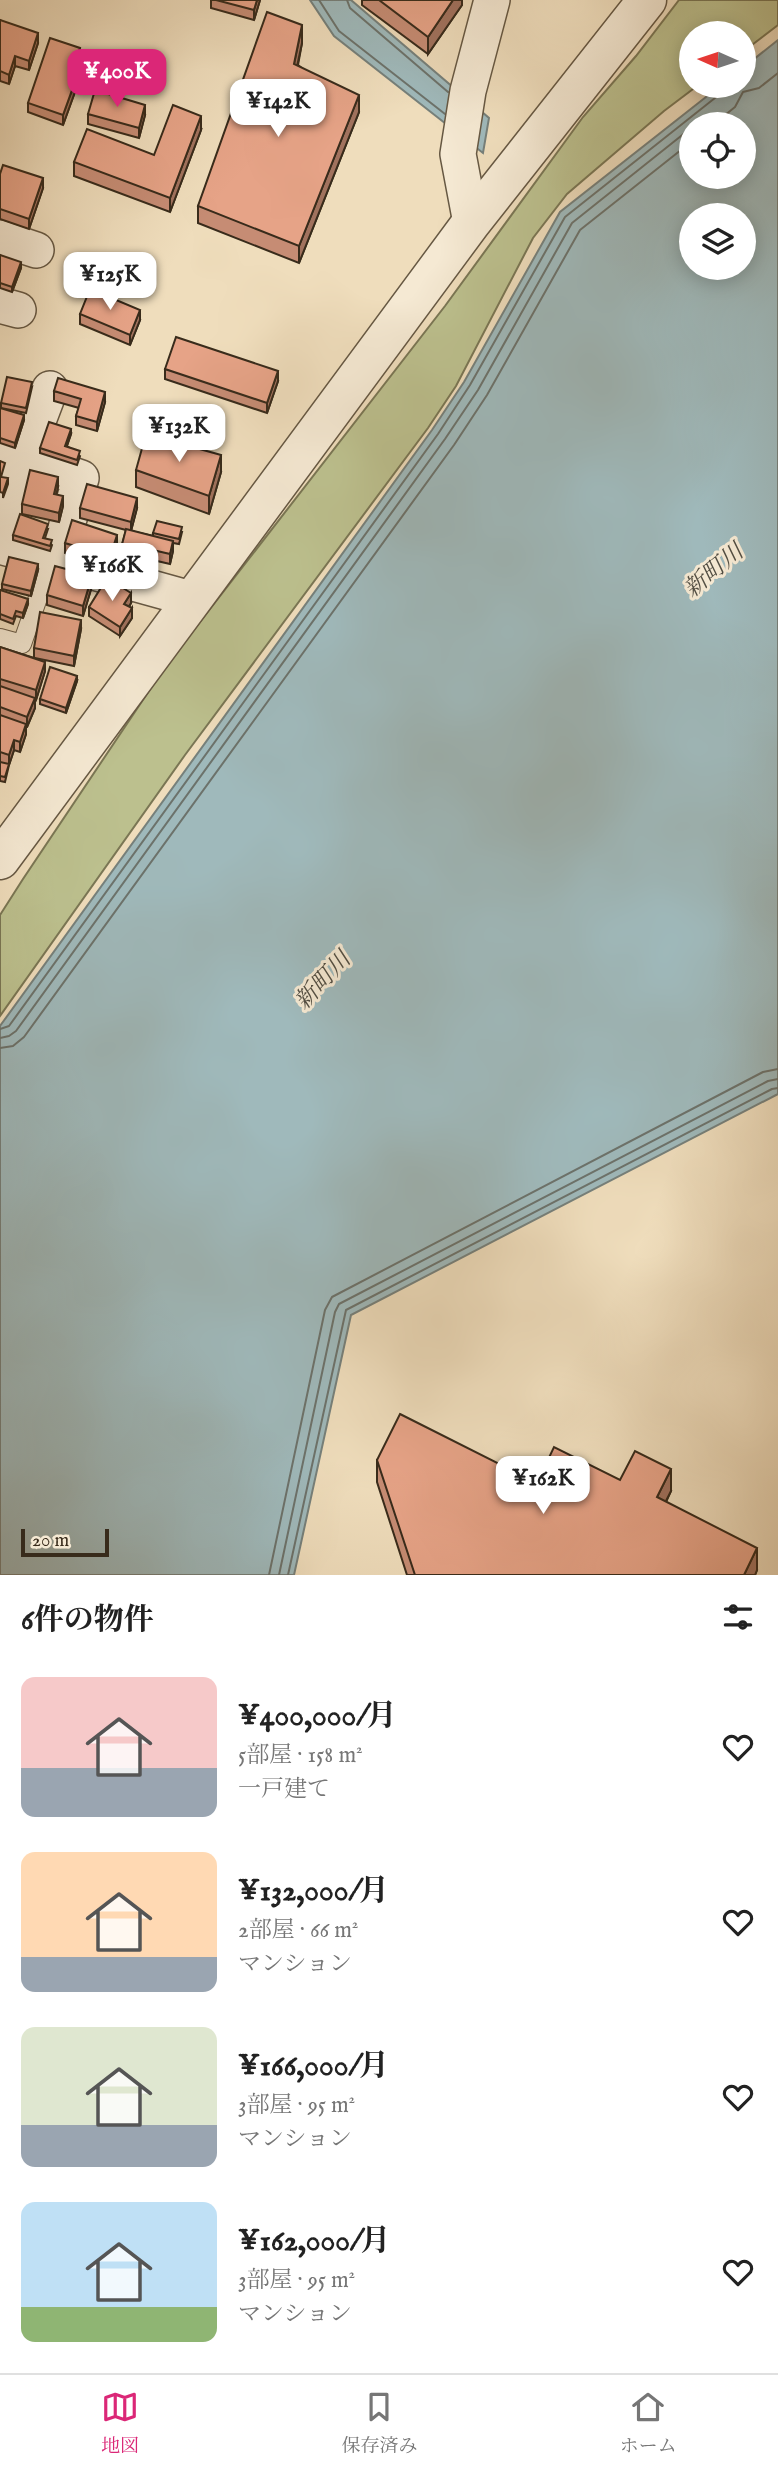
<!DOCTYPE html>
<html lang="ja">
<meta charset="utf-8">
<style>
:root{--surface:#fff;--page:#f6f6f6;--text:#222;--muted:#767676;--line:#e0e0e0;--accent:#db2777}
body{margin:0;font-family:"IM FELL English","Noto Serif JP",serif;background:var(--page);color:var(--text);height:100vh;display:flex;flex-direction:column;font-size:26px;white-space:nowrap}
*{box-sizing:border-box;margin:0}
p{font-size:23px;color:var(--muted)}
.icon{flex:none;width:38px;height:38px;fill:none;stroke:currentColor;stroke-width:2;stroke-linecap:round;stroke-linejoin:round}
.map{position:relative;height:1575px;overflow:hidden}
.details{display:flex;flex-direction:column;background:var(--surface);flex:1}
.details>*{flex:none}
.needle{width:46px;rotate:273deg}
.buttons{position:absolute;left:679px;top:21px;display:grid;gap:14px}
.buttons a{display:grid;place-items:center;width:77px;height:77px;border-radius:50%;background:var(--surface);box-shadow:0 4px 18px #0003;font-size:35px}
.scale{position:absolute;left:21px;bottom:18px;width:88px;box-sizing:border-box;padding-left:7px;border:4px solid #382b1b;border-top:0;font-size:19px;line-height:24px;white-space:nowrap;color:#382b1b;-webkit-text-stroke:5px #f5e9d3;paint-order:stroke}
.price{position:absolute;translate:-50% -60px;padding:0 16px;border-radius:14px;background:#fff;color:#222;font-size:23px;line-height:46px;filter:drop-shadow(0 2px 4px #0008)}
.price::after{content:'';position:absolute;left:50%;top:42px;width:21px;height:16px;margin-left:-10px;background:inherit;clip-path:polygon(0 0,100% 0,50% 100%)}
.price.selected{background:var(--accent);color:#fff}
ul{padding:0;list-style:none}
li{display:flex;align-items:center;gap:21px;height:175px;padding:0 21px}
li span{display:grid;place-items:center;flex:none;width:196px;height:140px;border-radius:14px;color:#555}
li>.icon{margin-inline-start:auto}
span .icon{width:84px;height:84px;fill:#fffc;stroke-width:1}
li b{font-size:30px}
h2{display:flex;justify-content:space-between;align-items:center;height:84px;padding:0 21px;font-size:30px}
.tab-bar{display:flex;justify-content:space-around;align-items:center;height:98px;border-top:2px solid var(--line);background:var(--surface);font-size:19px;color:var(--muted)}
.tab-bar a{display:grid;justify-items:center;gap:4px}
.tab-bar .selected{color:var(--accent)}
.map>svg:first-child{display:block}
</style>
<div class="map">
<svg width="778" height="1575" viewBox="0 0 778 1575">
<rect width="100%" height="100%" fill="#efddbc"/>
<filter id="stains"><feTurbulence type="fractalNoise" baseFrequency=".00286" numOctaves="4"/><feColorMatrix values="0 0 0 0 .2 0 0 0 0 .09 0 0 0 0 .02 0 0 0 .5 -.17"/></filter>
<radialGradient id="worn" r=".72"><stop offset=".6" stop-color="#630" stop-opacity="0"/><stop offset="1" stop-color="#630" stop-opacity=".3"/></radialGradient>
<!-- green -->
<path fill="#bcc08e" stroke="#7a7654" stroke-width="2" d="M679 0H778V25L744 51V33H691V86H697L664 111 567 194 533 238 456 386 428 428 185 755 0 1016V915L23 879 165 667 445 306 583 117 636 56Z"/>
<!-- water -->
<g fill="#9fb9bb" stroke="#76807b" stroke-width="2" fill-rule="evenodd">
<path d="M310 0H351L489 118 483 153 334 36Z"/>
<path d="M778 40V1094L351 1315 294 1575H0V1026L432 430 464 382 560 212 720 86H744V67ZM691 124H744V177H691ZM691 215H744V268H691Z"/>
</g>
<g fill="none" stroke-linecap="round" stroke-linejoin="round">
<!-- shore -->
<g stroke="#6c726b" stroke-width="2">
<path d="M319 0 339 31 445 114"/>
<path d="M347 0 350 8 448 92"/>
<path d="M714 124 735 107 743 92 759 88 778 73"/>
<path d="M0 1029 9 1026 438 434 470 385 565 217 720 94 724 86"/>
<path d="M0 1038 9 1036 16 1031 445 439 478 390 572 223 691 128"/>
<path d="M0 1048 13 1046 24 1037 454 445 487 395 580 230 691 142"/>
<path d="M269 1575 325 1310 332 1297 763 1072 778 1069"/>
<path d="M279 1575 335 1312 339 1304 768 1081 778 1079"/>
<path d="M288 1575 346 1310 772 1089 778 1088"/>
</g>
<!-- service casing -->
<g stroke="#665843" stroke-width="20">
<path id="service" d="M0 638 22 644 51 560"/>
</g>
<!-- minor casing -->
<g stroke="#665843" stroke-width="38">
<g id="minor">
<path d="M471 223 458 154 468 91 492 0"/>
<path d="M0 238 36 250"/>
<path d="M0 305 18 310"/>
<path d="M0 450 81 478 56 562"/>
<path d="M0 533 24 458 50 389"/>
<path d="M0 546 191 599"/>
</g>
</g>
<!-- tertiary casing -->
<g stroke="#665843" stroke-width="41">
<path id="tertiary" d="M0 860 471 223 647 0"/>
</g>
<!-- service -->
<use href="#service" stroke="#f5e9d3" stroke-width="18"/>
<!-- minor -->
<use href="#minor" stroke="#f5e9d3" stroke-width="35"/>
<!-- tertiary -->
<use href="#tertiary" stroke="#f5e9d3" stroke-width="38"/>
</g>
<!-- wall -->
<g fill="#c68c74" stroke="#382b1b" stroke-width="2">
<path d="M211 0H260L254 20 211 8Z"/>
<path d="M362 0H462V5L428 54 362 5Z"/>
<path d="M0 20 38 43 29 70 15 66 9 84 0 81Z"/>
<path d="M302 43 298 65 359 112 299 263 198 223V206Z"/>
<path d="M80 58 73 78 76 89 63 125 28 112V103Z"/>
<path d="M88 114 145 115 139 138 88 124Z"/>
<path d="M201 130 170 212 74 176V162L154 155Z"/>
<path d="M0 174 43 188 29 229 0 219Z"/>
<path d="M0 255 21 268 12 292 0 288Z"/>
<path d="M80 314 140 320 130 345 80 324Z"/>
<path d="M165 369 278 381 267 413 165 379Z"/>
<path d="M32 387 26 413 1 408V403Z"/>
<path d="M54 391 105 402 97 431 76 425V416L79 408 54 401Z"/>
<path d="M0 408 24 420 15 448 0 443Z"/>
<path d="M71 434 67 446 80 456 77 465 40 453V448Z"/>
<path d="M136 470 221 472 209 514 136 487Z"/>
<path d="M58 487 56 494 63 506 59 522 22 514V504Z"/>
<path d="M80 508H137L131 531 153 536V533L182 532 179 544 173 543V551L170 564 157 561 153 574 119 566V556L126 530 80 518Z"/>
<path d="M48 529 45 538 52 545 50 551 13 540V535Z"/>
<path d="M65 543 117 544 110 567 65 553Z"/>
<path d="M38 570 31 596 2 589V584Z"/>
<path d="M92 586 83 616 47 605V595Z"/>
<path d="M0 590 28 604 23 618 16 616 13 624 0 619Z"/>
<path d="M131 603 129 607 132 618 120 636 89 616V607Z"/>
<path d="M81 629 74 666 35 658 45 671 36 700 35 699V708L27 727H26V734L20 752 14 750 9 765 5 782 0 781V647L34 658V648Z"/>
<path d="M77 681 66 713 40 704V699Z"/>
<path d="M377 1460 537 1483 620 1480 671 1491 666 1502 757 1570 755 1575H407L377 1482Z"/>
</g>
<!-- shaded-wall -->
<g fill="#a1725e" stroke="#382b1b" stroke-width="2">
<path d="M257 0H260L254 20V10Z"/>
<path d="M453 0H462V5L428 54V37Z"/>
<path d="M302 25V43L294 81V64Z"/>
<path d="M38 33V43L29 70V61Z"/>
<path d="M80 48V58L70 87V77Z"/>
<path d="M15 56V66L9 84V75Z"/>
<path d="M76 79V89L63 125V115Z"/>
<path d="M359 95V112L299 263V246Z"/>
<path d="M145 105V115L139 138V128Z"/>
<path d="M201 116V130L170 212V198Z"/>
<path d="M43 178V188L29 229V219Z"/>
<path d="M21 262V268L12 292V287Z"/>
<path d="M140 310V320L130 345V335Z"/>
<path d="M278 371V381L267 413V403Z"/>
<path d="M105 392V402L97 431V422Z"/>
<path d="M24 415V420L15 448V443Z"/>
<path d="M71 429V434L65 451V446Z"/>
<path d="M221 455V472L209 514V496Z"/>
<path d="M58 477V487L54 504V494Z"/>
<path d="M8 478V484L3 498V493Z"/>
<path d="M63 496V506L59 522V513Z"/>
<path d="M137 498V508L131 531V522Z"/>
<path d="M117 535V544L110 567V557Z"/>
<path d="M173 541V551L170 564V554Z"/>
<path d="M157 551V561L153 574V565Z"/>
<path d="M38 564V570L31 596V591Z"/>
<path d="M92 576V586L83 616V606Z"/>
<path d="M131 593V603L124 614V604Z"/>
<path d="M28 599V604L23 618V613Z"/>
<path d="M132 608V618L120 636V627Z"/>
<path d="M81 620V629L74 666V656Z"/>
<path d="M45 662V671L36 700V690Z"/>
<path d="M77 676V681L66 713V708Z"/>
<path d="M35 698V708L27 727V717Z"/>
<path d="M26 724V734L20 752V742Z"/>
<path d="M14 740V750L9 765V755Z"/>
<path d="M671 1469V1491L657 1519V1497Z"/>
<path d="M757 1548V1570L755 1575H744Z"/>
</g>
<!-- building -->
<g fill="#e6a387" stroke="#382b1b" stroke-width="2">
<path d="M216 0H257L254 10Z"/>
<path d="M379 0H453L428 37Z"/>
<path d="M267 12 302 25 294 64 359 95 299 246 198 206Z"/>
<path d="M0 20 38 33 29 61 15 56 9 75 0 71Z"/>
<path d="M50 38 80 48 70 77 76 79 63 115 28 103Z"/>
<path d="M95 90 145 105 139 128 88 114Z"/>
<path d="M173 105 201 116 170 198 74 162 87 129 154 155Z"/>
<path d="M3 165 43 178 29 219 0 209V174Z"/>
<path d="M0 255 21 262 12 287 0 283Z"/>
<path d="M90 289 140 310 130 335 80 314Z"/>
<path d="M176 337 278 371 267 403 165 369Z"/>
<path d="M7 377 32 382 26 408 1 403Z"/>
<path d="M58 378 105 392 97 422 76 416 81 399 54 391Z"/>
<path d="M0 408 24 415 15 443 0 438Z"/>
<path d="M49 422 71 429 65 446 80 451 77 460 40 448Z"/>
<path d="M146 434 221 455 209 496 136 470Z"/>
<path d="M0 461 5 463 1 477 8 478 3 493 0 492Z"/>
<path d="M30 470 58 477 54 494 63 496 59 513 22 504Z"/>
<path d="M87 484 137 498 131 522 80 508Z"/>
<path d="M20 514 48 524 43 538 52 540 50 546 13 535Z"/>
<path d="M72 520 117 535 110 557 65 543Z"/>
<path d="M157 521 182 527 179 539 153 533Z"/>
<path d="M126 529 173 541 170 554 157 551 153 565 119 556Z"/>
<path d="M9 557 38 564 31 591 2 584Z"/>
<path d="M55 566 92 576 83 606 47 595Z"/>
<path d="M107 578 131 593 124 604 132 608 120 627 89 607Z"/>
<path d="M0 590 28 599 23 613 16 611 13 619 0 614Z"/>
<path d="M40 612 81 620 74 656 34 648Z"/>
<path d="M0 647 45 662 36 690 0 679Z"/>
<path d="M50 667 77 676 66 708 40 699Z"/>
<path d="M0 686 35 698 27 717 0 707Z"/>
<path d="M0 715 26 724 20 742 14 740 9 755 0 752Z"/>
<path d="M0 762 9 764 5 777 0 776Z"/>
<path d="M400 1414 537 1483 554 1447 620 1480 635 1451 671 1469 657 1497 757 1548 744 1575H415L377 1460Z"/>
</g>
<g text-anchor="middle" stroke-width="6" stroke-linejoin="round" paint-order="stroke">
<!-- water labels -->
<g font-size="23" font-style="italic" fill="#524e43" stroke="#f5e9d3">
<text transform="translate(713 570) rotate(-40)" y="8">新町川</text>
<text transform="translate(322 980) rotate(-47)" y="8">新町川</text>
</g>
</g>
<rect width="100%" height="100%" filter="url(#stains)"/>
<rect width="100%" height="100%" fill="url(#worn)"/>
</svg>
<div class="buttons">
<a><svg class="needle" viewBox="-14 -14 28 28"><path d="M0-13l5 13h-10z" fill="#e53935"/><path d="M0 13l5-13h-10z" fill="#767676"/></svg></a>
<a><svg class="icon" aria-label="locate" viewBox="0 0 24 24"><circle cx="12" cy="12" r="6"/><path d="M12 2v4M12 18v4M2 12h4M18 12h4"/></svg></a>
<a><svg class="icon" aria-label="layers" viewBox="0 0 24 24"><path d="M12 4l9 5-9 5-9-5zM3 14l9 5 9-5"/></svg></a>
</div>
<div class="scale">20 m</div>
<b class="price selected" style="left:117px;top:109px">¥400K</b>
<b class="price" style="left:278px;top:139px">¥142K</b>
<b class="price" style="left:110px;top:312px">¥125K</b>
<b class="price" style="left:179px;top:464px">¥132K</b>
<b class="price" style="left:112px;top:603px">¥166K</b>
<b class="price" style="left:543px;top:1516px">¥162K</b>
</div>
<section class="details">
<h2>6件の物件<svg class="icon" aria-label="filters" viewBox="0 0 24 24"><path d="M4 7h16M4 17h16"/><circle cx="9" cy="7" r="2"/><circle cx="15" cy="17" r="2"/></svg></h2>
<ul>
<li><span style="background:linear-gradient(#f6c9c9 65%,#9aa5b1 0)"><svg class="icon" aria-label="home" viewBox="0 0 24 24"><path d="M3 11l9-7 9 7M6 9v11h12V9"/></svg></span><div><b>¥400,000/月</b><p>5部屋 · 158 m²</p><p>一戸建て</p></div><svg class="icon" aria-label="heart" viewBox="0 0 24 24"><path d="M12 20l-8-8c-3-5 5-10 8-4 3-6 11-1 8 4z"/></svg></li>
<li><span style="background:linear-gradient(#ffd9b3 75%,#9aa5b1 0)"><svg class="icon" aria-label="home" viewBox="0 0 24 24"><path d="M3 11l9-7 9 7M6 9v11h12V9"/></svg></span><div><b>¥132,000/月</b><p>2部屋 · 66 m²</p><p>マンション</p></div><svg class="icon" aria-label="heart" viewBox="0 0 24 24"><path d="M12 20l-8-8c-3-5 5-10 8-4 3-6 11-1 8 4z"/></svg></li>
<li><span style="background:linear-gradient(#dfe7d0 70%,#9aa5b1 0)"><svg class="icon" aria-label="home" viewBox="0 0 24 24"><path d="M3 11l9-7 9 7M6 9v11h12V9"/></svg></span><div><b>¥166,000/月</b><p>3部屋 · 95 m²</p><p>マンション</p></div><svg class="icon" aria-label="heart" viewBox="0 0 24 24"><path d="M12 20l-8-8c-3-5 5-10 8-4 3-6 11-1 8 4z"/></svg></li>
<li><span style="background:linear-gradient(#bfe0f5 75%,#8fb573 0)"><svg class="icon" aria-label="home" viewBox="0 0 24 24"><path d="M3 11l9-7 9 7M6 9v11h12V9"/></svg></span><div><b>¥162,000/月</b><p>3部屋 · 95 m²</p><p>マンション</p></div><svg class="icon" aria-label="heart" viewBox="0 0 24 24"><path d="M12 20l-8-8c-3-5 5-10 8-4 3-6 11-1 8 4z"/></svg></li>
</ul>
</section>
<nav class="tab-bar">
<a class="selected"><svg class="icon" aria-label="map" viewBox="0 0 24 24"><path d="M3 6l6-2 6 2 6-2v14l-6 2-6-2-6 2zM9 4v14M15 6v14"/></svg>地図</a>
<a><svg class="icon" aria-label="saved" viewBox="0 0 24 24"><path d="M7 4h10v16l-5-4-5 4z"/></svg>保存済み</a>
<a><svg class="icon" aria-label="home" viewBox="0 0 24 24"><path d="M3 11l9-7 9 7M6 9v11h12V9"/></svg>ホーム</a>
</nav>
